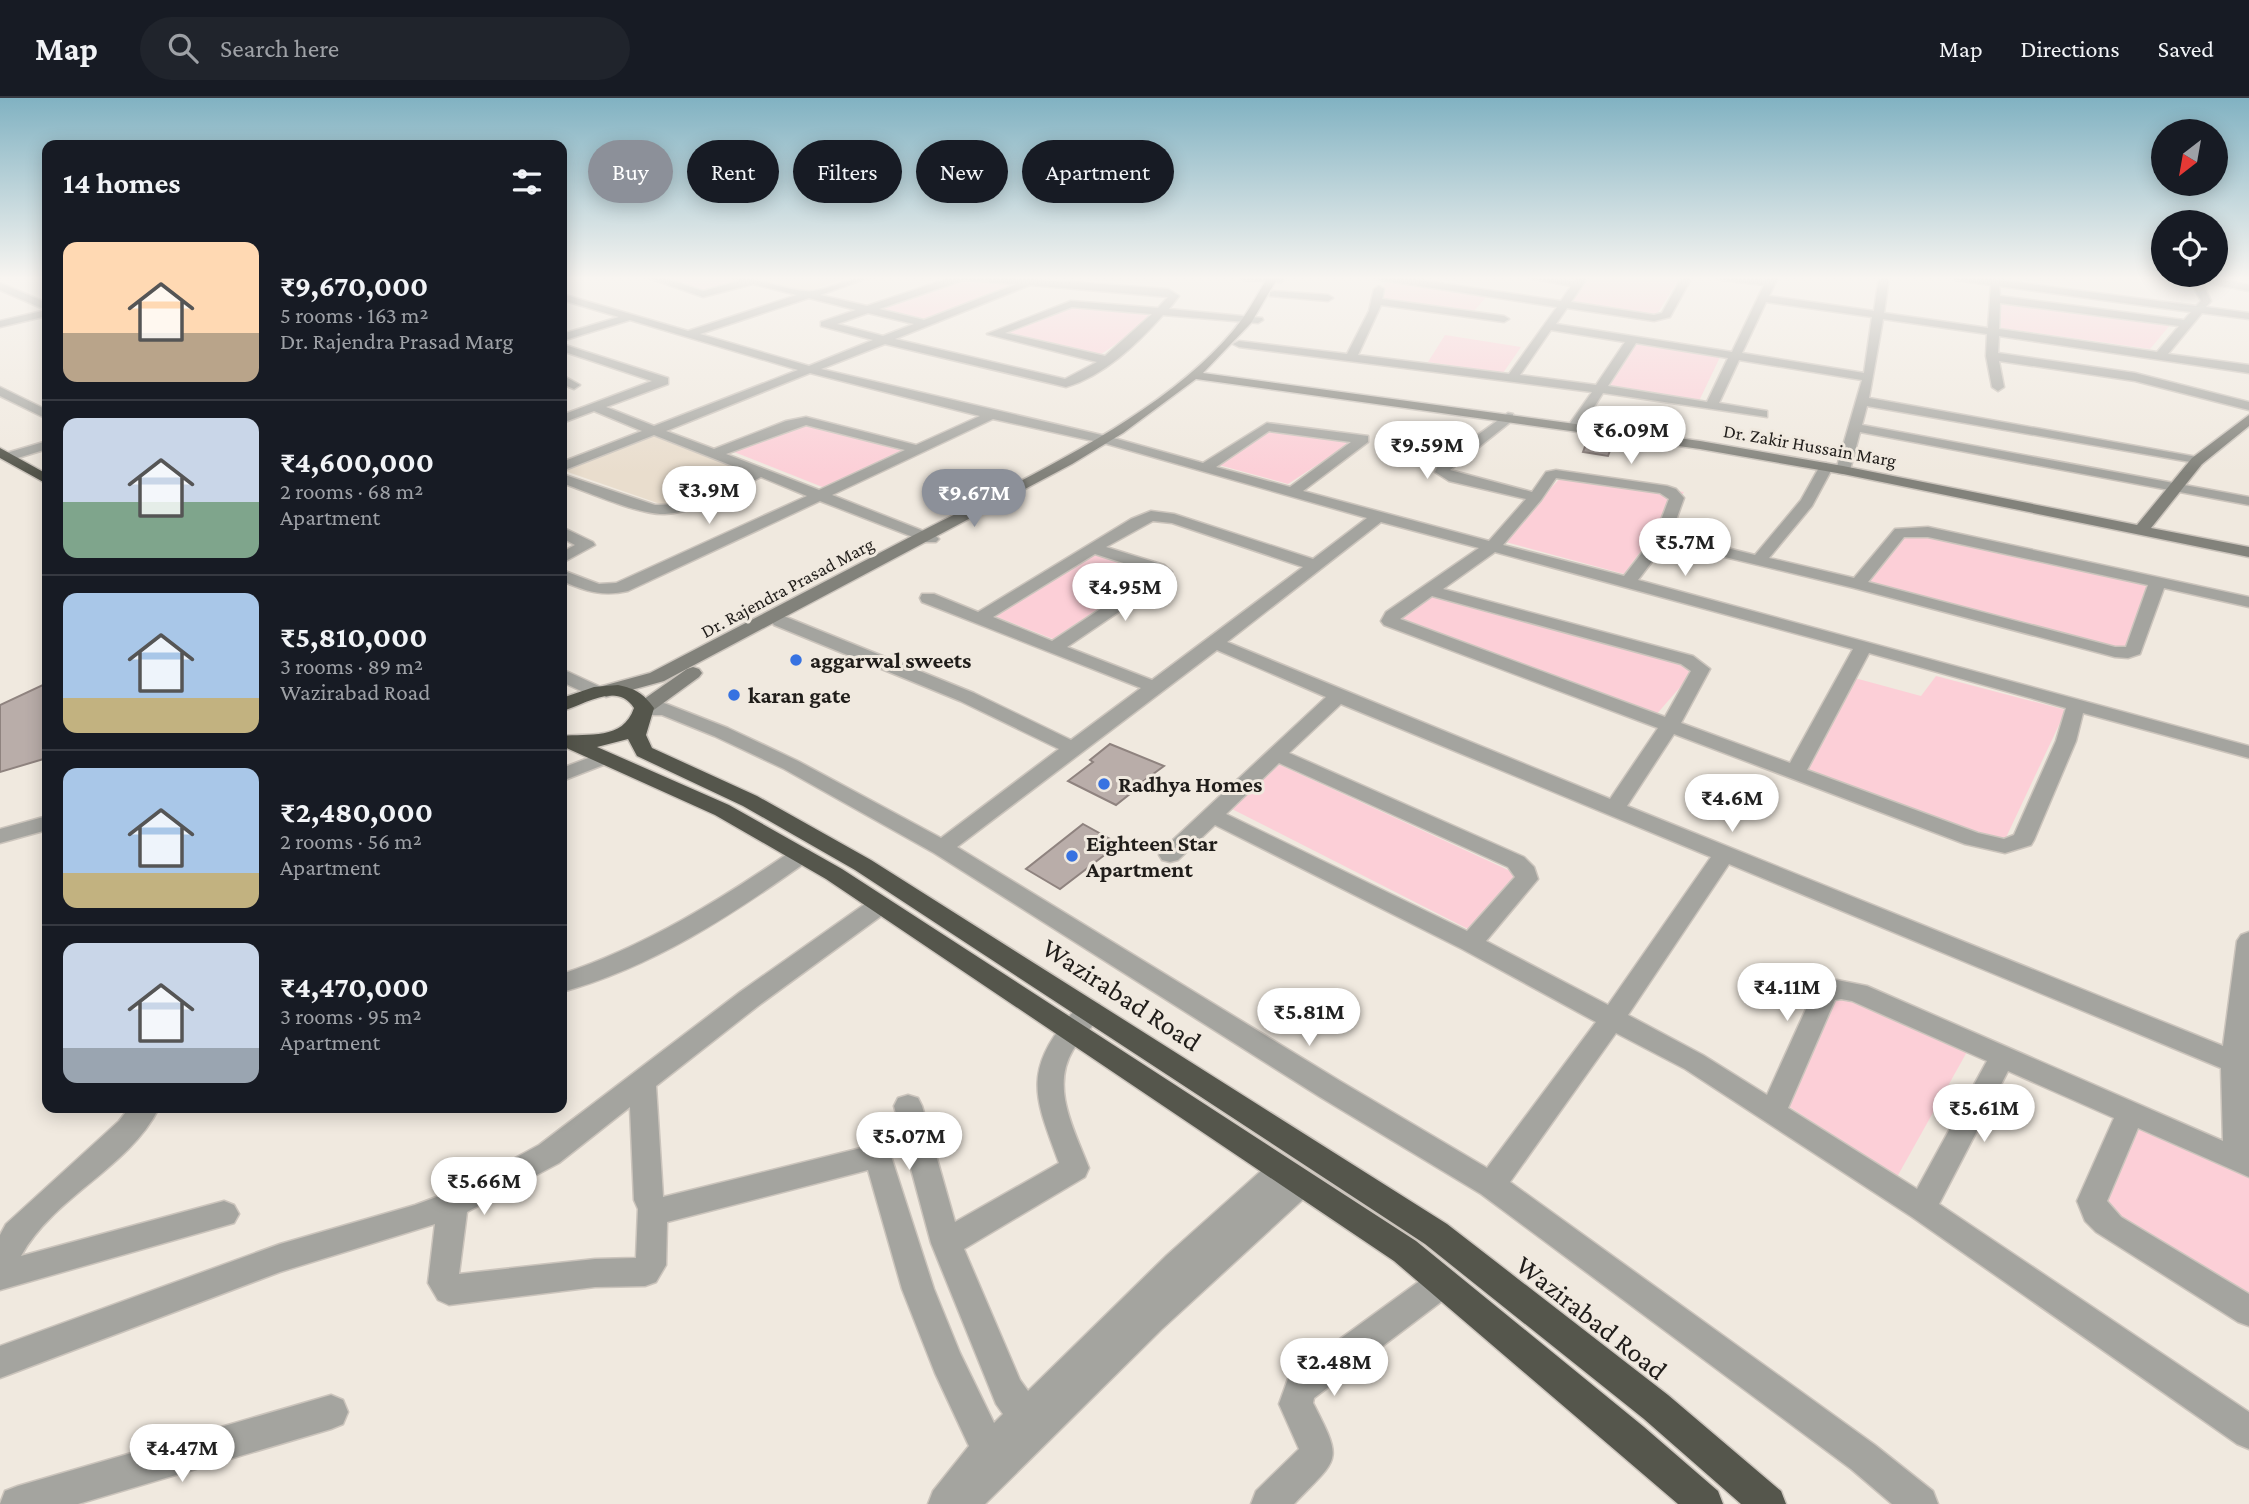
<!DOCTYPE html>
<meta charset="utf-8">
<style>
:root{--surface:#171b24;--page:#20242c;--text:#f1f3f6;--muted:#9ea1a6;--line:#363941;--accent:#8c9099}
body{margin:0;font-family:"Crimson Pro",serif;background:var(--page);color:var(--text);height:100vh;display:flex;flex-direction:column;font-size:26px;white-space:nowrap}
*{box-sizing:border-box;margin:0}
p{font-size:23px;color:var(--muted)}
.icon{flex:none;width:38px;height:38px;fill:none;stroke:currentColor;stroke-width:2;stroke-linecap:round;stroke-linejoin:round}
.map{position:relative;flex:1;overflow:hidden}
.drawer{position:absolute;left:42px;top:42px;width:525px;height:973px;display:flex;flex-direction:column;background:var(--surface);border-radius:14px;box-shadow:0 4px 18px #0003}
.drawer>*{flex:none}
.guide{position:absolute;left:588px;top:42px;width:665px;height:63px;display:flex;gap:14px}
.needle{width:46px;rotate:211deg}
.tools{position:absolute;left:2151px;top:21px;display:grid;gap:14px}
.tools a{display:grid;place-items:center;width:77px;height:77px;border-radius:50%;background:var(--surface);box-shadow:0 4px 18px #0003;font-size:35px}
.price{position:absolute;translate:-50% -60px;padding:0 16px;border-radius:24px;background:#fff;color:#222;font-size:23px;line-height:46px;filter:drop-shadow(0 2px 4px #0008)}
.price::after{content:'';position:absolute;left:50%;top:42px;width:21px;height:16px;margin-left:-10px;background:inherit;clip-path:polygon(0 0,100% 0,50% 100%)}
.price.active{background:var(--accent);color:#fff}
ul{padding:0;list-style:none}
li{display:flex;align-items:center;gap:21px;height:175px;padding:0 21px}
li+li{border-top:2px solid var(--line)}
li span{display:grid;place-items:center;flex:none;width:196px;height:140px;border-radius:14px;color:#555}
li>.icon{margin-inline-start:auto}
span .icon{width:84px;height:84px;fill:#fffc;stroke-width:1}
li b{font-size:30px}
h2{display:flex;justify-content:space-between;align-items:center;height:84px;padding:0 21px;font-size:30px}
.pill{padding:0 24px;border-radius:32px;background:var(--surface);box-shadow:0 4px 18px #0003;font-size:24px;line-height:63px}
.pill.active{background:var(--accent);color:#fff}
header{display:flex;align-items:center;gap:42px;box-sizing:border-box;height:98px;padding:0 35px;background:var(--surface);border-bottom:2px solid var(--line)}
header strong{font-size:33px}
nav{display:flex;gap:38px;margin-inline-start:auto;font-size:24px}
.search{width:490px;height:63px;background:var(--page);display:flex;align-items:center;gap:18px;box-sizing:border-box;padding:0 24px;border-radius:38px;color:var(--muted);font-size:26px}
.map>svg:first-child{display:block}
</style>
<header>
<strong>Map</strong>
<div class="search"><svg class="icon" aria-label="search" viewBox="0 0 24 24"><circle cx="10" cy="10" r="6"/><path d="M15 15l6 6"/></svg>Search here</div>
<nav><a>Map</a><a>Directions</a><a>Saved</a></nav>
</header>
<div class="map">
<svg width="2249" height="1406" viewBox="0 0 2249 1406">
<rect width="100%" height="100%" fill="#f0e9df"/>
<!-- built -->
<g fill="#e9ddcd">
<path d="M745 179H850L808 193Z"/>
<path d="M652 335 752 375 669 409 562 372Z"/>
</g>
<!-- green -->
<g fill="#fccfd7">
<path d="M651 179H727L747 184 707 195Z"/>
<path d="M956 179 1020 183 923 222 872 210Z"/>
<path d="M1587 179H1680L1656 218 1566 204Z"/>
<path d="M1386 182 1488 197 1473 214 1378 200Z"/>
<path d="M2000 204 2171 226 2150 251 2001 230Z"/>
<path d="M1066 207 1151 215 1129 237 1100 257 996 234Z"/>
<path d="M1445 237 1521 249 1503 275 1428 264Z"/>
<path d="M1632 244 1721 257 1699 303 1603 288Z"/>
<path d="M799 323 906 353 825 390 729 352Z"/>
<path d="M1266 332 1355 342 1288 386 1215 366Z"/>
<path d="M1564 376 1684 394 1624 476 1502 443Z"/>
<path d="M1906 431 2152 485 2124 551 1861 482Z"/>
<path d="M1093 453 1154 473 1053 541 992 517Z"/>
<path d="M1427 494 1696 571 1655 618 1395 522Z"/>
<path d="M1936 578 2066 612 2003 746 1796 669 1851 579 1921 598Z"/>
<path d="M1276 665 1519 777 1472 833 1226 708Z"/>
<path d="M1836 892 1968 952 1897 1079 1776 1000Z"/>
<path d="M2133 1027 2249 1077V1204L2086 1104Z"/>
</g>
<!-- building -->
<g fill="#b9ada9" stroke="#8f837f" stroke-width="2">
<path d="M1589 338 1614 342 1608 358 1583 354Z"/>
<path d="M47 585V660L0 674V607Z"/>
<path d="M1110 646 1164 668 1138 687 1140 688 1116 707 1068 683 1093 664 1090 662Z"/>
<path d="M1083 726 1119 746 1060 791 1026 771Z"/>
</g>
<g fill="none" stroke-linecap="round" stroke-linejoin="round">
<!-- street casing -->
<g stroke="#cbc4bc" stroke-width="3">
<g id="street">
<path d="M646 179H660L703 193 740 183 730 179C757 179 779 191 806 193 824 195 848 179 870 179L820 197 867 208 953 179H998L1168 191 1179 198 1169 211 1262 220 1263 222 1258 225 1163 217C1137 246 1104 278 1066 289L885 246 821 271 1110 339 1203 365 1267 325 1368 338V344L1303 393 1489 443 1526 401 1449 383 1435 374 1439 365 1508 315 1513 316V322L1450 372 1532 394 1546 374 1556 372 1667 388 1676 391 1684 400 1671 436 1755 457 1801 402 1821 366 1826 365 1833 369 1812 408 1769 460 1854 480 1895 431 1928 429 2249 499V509L2164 490 2140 556 2128 560 2115 559 1854 490 1666 445 1638 482 2249 648V660L2083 615 2076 643 2034 742 2031 747 2005 755 1965 746 1674 636 1627 708 2223 948 2237 843 2241 837 2249 834V1079L2138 1030 2107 1103 2121 1119 2249 1196V1228L2238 1224 2096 1134 2085 1123 2077 1103 2114 1020 2008 973 1939 1106 2249 1314V1351L2237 1346 1912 1119 1685 971 1616 935 1510 1084 1875 1347 1933 1393 1938 1406H1892L1851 1371 1481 1096 1320 999 934 755 784 671 714 638 662 617H636L633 613 636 609 664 605 728 630 798 663 941 740 1059 651 960 603 774 527 771 523 774 519H786L974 595 1071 642 1141 590 922 504 920 500 922 496H934L978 514 1131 421 1151 413 1174 416 1313 461 1367 420 1107 346 993 321 832 397 936 438 939 441 936 444H926L820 403 628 493C603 499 585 493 562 483V472L599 486 616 485 807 398 761 379C731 394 699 414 665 416 639 417 588 394 562 385V376L655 407C688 408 719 389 748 374L654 337 562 373V364L642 333 594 313 562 325V317L652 283 562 253V246L668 280V286L606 309 654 328 798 272 630 222 562 243V236L619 219 562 202V196L688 233 797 197 753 186 703 199ZM963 182 1017 186 924 222 879 211ZM1030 187 1168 199 1158 210 1071 203 987 236 1097 264 1065 281 895 241ZM809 200 856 212 821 224V228L873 242 809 268 700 236ZM1072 209 1152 216 1105 258 1005 235ZM868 215 914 226 883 238 837 226ZM810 275 980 318 916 347 806 319 786 323 714 351 666 333ZM806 327 905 352 819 392 726 356ZM1269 333 1351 344 1290 389 1216 369ZM1556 380 1660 395 1669 401 1655 438 1624 478 1503 447 1541 402ZM1153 423 1172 425 1303 469 1152 582 1067 549 1166 482 1172 474 1164 467 1106 449ZM1381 424 1479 450 1386 514 1381 523 1384 527 1658 630 1610 701 1227 544ZM1904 439H1928L2148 487 2126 549H2115L1868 484ZM1495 454 1853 551 1790 665 1681 625 1710 571 1693 558 1443 491ZM1095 456 1155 475 1052 543 993 519ZM1432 498 1681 566 1691 573 1665 619 1400 521ZM1217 552 1326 599 1162 752 1159 757 1162 762 1170 764 1178 762 1215 727 1462 851 1596 924 1487 1070 1340 983 957 749ZM1869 555 2066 610 2056 643 2014 737 2004 741 1978 735 1807 672ZM1341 606 1711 759 1608 907 1486 843 1538 781 1534 769 1524 759 1289 655ZM1279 665 1508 769 1515 779 1467 833 1226 716ZM1729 766 2221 970 2223 1043 1867 888 1837 882 1816 889 1767 997 1703 957 1628 917ZM1841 901 1852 903 1987 963 1917 1091 1788 1010 1835 902Z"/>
<path d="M1239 179H1283L1286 181 1281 184 1244 182Z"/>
<path d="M1376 179H1398L1561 203 1571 188 1524 179 1575 183 1578 179H1588L1571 204 1654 217 1662 215 1682 179H1692L1670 219 1654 223 1567 210 1556 226 1732 254 1764 187 1721 182 1716 179 1767 182 1768 179H1778L1769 198 1874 213 1879 179H1889L1884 215 1988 230 1991 187 1955 182 1950 179H1975L2196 208 2201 203 2191 184 2174 181 2173 179H2207L2249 187V193L2202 184 2211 203 2206 209 2249 215V221L2202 215 2168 256 2249 267V275L1999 238 1998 255 2135 275 2249 304V312L2135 283 1999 263 2004 289 1998 293 1992 289 1986 258 1987 236 1883 221 1869 300 2197 359 2204 363 2202 366 1867 308 1862 327 2249 399V407L1860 334 1850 372 1843 376 1838 375 1836 372 1862 282 1739 262 1719 305 1767 313V319L1603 295 1580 331 1575 332 1568 328 1592 294 1239 249 1233 246 1239 243 1347 256 1369 213 1374 191 1379 188 1384 191 1382 201 1504 218 1509 221 1504 224 1381 207 1358 257 1509 276 1557 209 1381 182ZM1999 188 2191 214 2184 222 2000 198ZM1766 204 1872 219 1864 275 1742 255ZM2000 205 2179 228 2157 254 1999 231ZM1551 232 1625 244 1596 287 1520 277ZM1636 245 1728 260 1707 304 1608 288Z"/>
<path d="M0 185 47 205V218L0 229V223L46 212 0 192Z"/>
<path d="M1274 193 1328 197 1333 200 1328 203 1270 198V194Z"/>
<path d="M562 277 580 287 574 291 562 286Z"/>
<path d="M0 289 47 312V321L0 298Z"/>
<path d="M47 343V351L8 363 1 359 3 356Z"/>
<path d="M562 429 593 444 595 447 562 465V454L575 447 562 440Z"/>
<path d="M562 571 603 590 605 594 596 600 562 584Z"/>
<path d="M604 654 611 656 614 660 611 664 562 683V670Z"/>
<path d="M47 718V732L0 745V731Z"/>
<path d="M801 750 809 752 812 757 809 762C732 817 653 869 562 894V876C646 848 720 802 793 752Z"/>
<path d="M880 799 888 801 892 807 888 813 758 908 656 988 663 1099 873 1047 889 1052 934 1191 960 1255 994 1325 1003 1316 996 1306 931 1145 894 1008 898 1000 908 997 918 1000 922 1008 955 1124 1059 1065C1037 1004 1021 976 1068 920 1077 909 1084 901 1099 906L1103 913C1095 927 1082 938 1073 952 1050 990 1075 1033 1089 1070L1085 1079 964 1151 1020 1282 1028 1293 1167 1157 1271 1064 1281 1061 1291 1064 1294 1076 1300 1073 1310 1077 1314 1086 1310 1095 1161 1232 985 1406H928L933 1393 969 1348 935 1275 902 1191 868 1072 667 1124 666 1167 656 1184 645 1188 595 1189 449 1207 438 1202 428 1185 435 1126 280 1174 0 1280V1248L280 1146 415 1107 458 1091 539 1047 740 894 872 801ZM630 1009 634 1102 638 1111 636 1160 595 1161 459 1176 467 1114 559 1065Z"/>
<path d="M129 1010H159C128 1071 54 1098 21 1158L224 1103 234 1107 239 1116 234 1125 0 1192V1137L6 1126 119 1023Z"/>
<path d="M1443 1170 1454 1174 1459 1184 1454 1194 1314 1300 1313 1305C1344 1365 1339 1359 1294 1406H1251L1256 1393 1299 1351 1279 1306 1289 1278 1432 1174Z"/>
<path d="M331 1297 343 1302 348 1314 343 1326 331 1331 78 1406H0L5 1393 18 1388Z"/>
</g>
</g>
<!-- secondary casing -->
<g stroke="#cbc4bc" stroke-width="3">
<g id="secondary">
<path d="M1268 179H1278L1251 225 1203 275 1700 343 1843 368 2137 427 2192 360 2249 317V328L2202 366 2151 430 2249 449V459L1843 376 1700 351 1196 281 1123 335 1072 366 664 583 606 599 597 593 599 589 650 575C738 529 826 483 914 437 1017 384 1174 315 1243 220 1252 207 1260 192 1268 179Z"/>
<path d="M693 569 699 571 702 575 699 579 651 614H637L634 610 637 606 687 571Z"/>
</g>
</g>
<!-- highway casing -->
<g stroke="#cbc4bc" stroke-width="3">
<g id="highway">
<path d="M0 350 47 376V386L0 360Z"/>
<path d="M618 587C636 591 643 595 654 610L646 637 652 650 757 698 871 762 1447 1126 1668 1297 1781 1393 1786 1406H1741L1644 1321 1425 1146 855 772 743 708 637 658 628 641 597 649 729 707 842 771 1416 1143 1644 1329 1718 1393 1723 1406H1678L1394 1163 826 781 715 717 562 648V638C588 635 623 643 634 610 617 583 584 607 562 613V600L594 589Z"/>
</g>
</g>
<!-- street -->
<use href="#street" fill="#a4a49f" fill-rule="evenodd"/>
<!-- secondary -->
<use href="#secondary" fill="#82827b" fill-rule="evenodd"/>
<!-- highway -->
<use href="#highway" fill="#55564c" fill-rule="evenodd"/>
</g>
<!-- sky -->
<linearGradient id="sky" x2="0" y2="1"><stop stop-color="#81b2c2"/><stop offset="0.48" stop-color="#f8f5f1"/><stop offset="1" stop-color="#f8f5f1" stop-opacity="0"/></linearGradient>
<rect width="2249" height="375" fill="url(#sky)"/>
<!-- markers -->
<g fill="#3772e1" stroke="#f0e9df" stroke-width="2.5">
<circle cx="796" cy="562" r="7"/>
<circle cx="734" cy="597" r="7"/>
<circle cx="1104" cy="686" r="7"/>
<circle cx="1072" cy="758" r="7"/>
</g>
<g text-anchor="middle" stroke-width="6" stroke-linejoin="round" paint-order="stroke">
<!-- far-street labels -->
<g font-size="19" fill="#201d1a" stroke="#f0e9df">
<text transform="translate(1810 347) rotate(10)" y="7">Dr. Zakir Hussain Marg</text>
<text transform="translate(787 489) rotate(-28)" y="7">Dr. Rajendra Prasad Marg</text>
</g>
<!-- poi labels -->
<g font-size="23" font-weight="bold" fill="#201d1a" stroke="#f0e9df" text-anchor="start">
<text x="810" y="570">aggarwal sweets</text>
<text x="748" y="605">karan gate</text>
<text x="1118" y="694">Radhya Homes</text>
<text x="1086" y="753">Eighteen Star<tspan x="1086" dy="26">Apartment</tspan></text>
</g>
<!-- near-street labels -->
<g font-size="28" fill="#201d1a" stroke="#f0e9df">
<text transform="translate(1122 896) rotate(33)" y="10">Wazirabad Road</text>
<text transform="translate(1592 1219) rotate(38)" y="10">Wazirabad Road</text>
</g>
</g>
</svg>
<div class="tools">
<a><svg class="needle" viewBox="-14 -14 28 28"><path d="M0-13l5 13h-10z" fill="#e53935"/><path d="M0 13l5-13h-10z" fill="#9ea1a6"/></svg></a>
<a><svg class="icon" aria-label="locate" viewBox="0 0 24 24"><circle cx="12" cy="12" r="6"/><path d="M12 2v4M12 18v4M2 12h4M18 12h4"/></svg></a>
</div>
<b class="price" style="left:1631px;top:368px">₹6.09M</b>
<b class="price" style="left:1427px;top:383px">₹9.59M</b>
<b class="price" style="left:709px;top:428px">₹3.9M</b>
<b class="price active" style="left:974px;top:431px">₹9.67M</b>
<b class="price" style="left:1685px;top:480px">₹5.7M</b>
<b class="price" style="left:1125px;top:525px">₹4.95M</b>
<b class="price" style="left:1732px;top:736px">₹4.6M</b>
<b class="price" style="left:1787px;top:925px">₹4.11M</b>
<b class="price" style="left:1309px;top:950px">₹5.81M</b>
<b class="price" style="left:1984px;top:1046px">₹5.61M</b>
<b class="price" style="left:909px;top:1074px">₹5.07M</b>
<b class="price" style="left:484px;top:1119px">₹5.66M</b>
<b class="price" style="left:1334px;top:1300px">₹2.48M</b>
<b class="price" style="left:182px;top:1386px">₹4.47M</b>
<div class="guide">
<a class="pill active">Buy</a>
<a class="pill">Rent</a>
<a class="pill">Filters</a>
<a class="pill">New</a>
<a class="pill">Apartment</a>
</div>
<section class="drawer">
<h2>14 homes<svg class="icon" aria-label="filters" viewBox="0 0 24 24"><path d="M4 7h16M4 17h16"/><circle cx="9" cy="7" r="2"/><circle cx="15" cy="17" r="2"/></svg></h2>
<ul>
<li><span style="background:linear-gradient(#ffd9b3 65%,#b9a48a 0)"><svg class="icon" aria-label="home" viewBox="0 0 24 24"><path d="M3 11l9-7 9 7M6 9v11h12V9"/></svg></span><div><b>₹9,670,000</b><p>5 rooms · 163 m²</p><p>Dr. Rajendra Prasad Marg</p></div></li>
<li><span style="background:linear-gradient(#c9d6e8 60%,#7fa58c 0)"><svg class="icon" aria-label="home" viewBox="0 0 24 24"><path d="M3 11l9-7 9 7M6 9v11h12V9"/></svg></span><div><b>₹4,600,000</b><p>2 rooms · 68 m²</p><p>Apartment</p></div></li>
<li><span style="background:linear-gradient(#a9c7e8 75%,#c2b280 0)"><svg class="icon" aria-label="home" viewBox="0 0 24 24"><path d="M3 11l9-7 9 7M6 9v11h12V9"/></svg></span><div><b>₹5,810,000</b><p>3 rooms · 89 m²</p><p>Wazirabad Road</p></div></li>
<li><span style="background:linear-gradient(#a9c7e8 75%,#c2b280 0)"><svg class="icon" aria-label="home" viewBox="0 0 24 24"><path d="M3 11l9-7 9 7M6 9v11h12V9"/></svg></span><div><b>₹2,480,000</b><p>2 rooms · 56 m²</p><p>Apartment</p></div></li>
<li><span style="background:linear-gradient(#c9d6e8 75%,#9aa5b1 0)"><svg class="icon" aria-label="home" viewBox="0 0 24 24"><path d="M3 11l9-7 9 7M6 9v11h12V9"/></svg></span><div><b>₹4,470,000</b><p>3 rooms · 95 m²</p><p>Apartment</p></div></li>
</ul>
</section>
</div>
